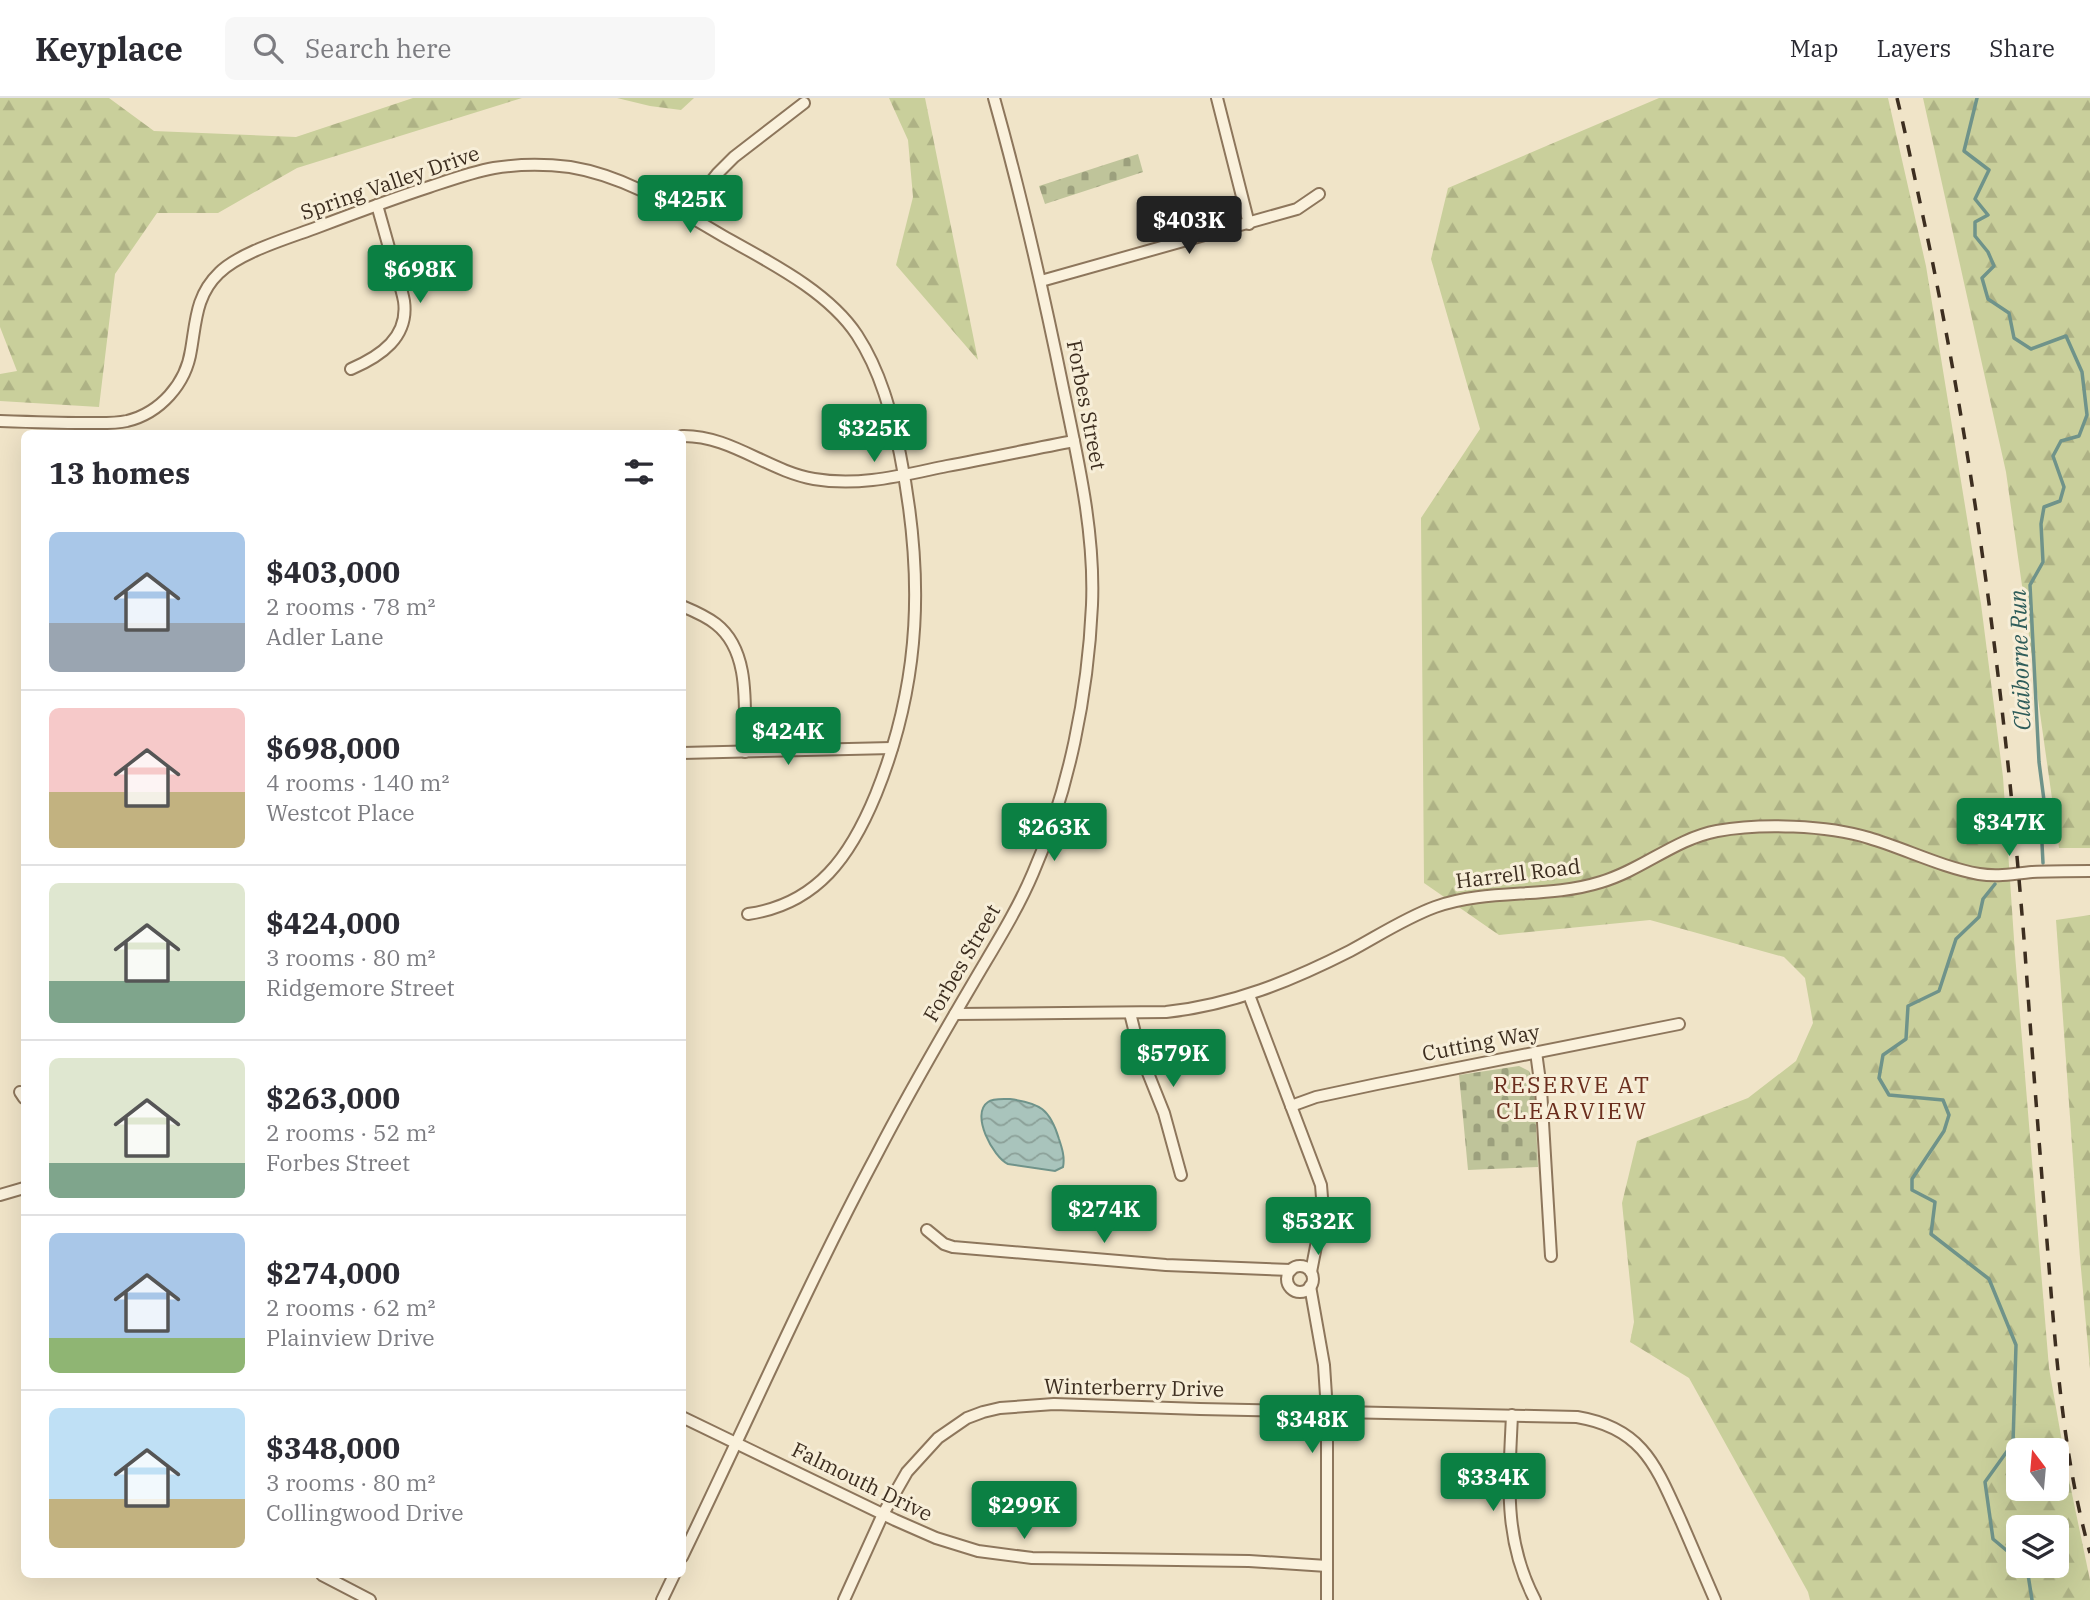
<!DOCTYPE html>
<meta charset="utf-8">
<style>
:root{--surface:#fff;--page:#f7f7f7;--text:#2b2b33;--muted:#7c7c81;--line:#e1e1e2;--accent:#0b8043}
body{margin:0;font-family:"IBM Plex Serif",serif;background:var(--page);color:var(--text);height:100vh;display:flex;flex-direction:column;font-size:26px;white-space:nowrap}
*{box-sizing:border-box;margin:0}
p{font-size:23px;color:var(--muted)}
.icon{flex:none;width:38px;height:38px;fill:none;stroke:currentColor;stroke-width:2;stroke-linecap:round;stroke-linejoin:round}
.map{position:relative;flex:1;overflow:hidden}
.drawer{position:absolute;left:21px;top:332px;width:665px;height:1148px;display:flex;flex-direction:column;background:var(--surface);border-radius:10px;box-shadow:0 7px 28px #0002}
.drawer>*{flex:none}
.needle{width:46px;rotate:344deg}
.controls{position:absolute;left:2006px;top:1340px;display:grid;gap:14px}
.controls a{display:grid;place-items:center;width:63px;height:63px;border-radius:10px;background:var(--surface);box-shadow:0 7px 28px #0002;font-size:35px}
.price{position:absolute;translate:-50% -60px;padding:0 16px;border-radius:7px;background:var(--accent);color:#fff;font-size:23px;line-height:46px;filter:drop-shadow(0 2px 4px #0008)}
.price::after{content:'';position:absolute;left:50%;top:42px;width:21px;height:16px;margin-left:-10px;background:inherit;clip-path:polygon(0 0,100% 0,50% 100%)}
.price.on{background:#222;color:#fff}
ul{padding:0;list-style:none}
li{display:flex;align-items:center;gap:21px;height:175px;padding:0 28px}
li+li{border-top:2px solid var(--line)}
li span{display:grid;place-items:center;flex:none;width:196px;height:140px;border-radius:10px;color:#555}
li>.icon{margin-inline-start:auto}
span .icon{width:84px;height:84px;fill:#fffc;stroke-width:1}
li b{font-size:30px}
h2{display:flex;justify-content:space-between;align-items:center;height:84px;padding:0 28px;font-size:30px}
header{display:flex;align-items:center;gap:42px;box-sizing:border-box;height:98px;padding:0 35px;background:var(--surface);border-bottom:2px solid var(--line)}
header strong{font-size:33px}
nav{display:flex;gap:38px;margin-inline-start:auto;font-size:24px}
.search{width:490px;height:63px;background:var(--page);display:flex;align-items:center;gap:18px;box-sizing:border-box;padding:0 24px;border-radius:10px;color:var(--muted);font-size:26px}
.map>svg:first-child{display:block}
</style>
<header>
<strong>Keyplace</strong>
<div class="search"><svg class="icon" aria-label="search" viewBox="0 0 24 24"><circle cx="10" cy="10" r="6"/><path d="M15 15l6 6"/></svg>Search here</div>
<nav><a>Map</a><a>Layers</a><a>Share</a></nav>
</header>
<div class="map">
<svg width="2090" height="1502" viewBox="0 0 2090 1502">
<defs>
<pattern id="forest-firs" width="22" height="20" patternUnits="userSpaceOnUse" patternTransform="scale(1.75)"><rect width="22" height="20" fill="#c9cf9b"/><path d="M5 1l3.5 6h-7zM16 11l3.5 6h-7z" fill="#aeb285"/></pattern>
<pattern id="cemetery-stones" width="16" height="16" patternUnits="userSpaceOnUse" patternTransform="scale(1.75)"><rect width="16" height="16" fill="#bfc49a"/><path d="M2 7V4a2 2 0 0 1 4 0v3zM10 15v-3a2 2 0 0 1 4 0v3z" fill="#9ca07d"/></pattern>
<pattern id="water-waves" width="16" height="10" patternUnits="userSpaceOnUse" patternTransform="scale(1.75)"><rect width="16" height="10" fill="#a9c4bc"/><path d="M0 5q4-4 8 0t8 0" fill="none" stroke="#8ba098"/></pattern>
</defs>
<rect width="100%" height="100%" fill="#f0e4c8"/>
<!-- forest -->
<g fill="url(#forest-firs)" fill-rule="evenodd">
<path d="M0 0H109L154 33 296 39 413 0H522L297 70 218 115H157L115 176 99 309 0 303V276L17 273 0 229Z"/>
<path d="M617 0H694L681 12 650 8Z"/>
<path d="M889 0H925L978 262 896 167 913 99 908 42Z"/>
<path d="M1659 0H1888L1926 168 1981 506 2003 679 2015 856 2049 1270 2067 1372 2090 1482V1502H1810L1808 1494 1689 1280 1630 1244 1634 1224 1622 1105 1637 1043 1748 1000 1796 963 1813 925 1805 880 1784 859 1650 822 1499 837 1424 785 1421 420 1480 331 1431 161 1448 90ZM2018 1353H2056V1391H2018ZM2018 1430H2056V1468H2018Z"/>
<path d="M1923 0H2090V750H2059L2006 374Z"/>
<path d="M2090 817V1271L2080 1160 2056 822Z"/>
</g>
<!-- cemetery -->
<g fill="url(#cemetery-stones)">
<path d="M1138 56 1143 74 1045 106 1039 88Z"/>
<path d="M1519 968 1529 973 1534 984 1538 1069 1468 1072 1459 977Z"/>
</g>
<!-- water -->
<path fill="url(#water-waves)" stroke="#6f938a" stroke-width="2" d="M1010 1001C1040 1005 1050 1011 1059 1041 1062 1050 1065 1059 1063 1069L1055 1073 1008 1066C993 1059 970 1016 988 1004 993 1000 1003 1001 1010 1001Z"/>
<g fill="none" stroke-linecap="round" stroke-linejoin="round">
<!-- stream -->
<g stroke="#6f938a" stroke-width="3.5">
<path d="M1977 0 1964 53 1989 72 1975 101 1988 117 1975 124V138L1988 154 1994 168 1982 180 1988 201 2009 215 2014 240 2031 251 2066 238 2082 274 2087 317 2079 338 2061 343 2053 358 2064 389 2060 403 2044 409 2041 426 2043 464 2030 487 2039 664 2045 710 2041 726 2043 765"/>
<path d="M1995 786 1983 801 1979 819 1956 841 1939 893 1908 908 1906 941 1883 957 1879 980 1889 997 1943 1002 1949 1017 1944 1033 1912 1081V1092L1935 1104 1931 1136 1989 1181 2016 1247 2013 1345 1985 1384 1993 1441 2018 1462"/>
<path d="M2025 1468 2027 1470 2032 1502"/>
</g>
<!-- minor casing -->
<g stroke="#8d765c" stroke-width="14">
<g id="minor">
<path d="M1217 0 1249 126"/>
<path d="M685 116 717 76 734 59 804 5"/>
<path d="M1041 183 1297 111 1319 96"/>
<path d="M351 271C381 258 409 239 404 203 402 192 398 181 395 171 389 149 383 128 377 107"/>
<path d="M0 323C28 324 56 325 84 325 98 325 113 326 127 323 160 315 186 286 191 252 196 223 196 197 219 175 240 154 289 140 318 129 355 115 392 101 429 89 450 82 472 74 494 70 519 66 545 66 570 69 626 78 675 110 723 138 769 164 828 193 857 237 881 274 891 314 900 356 924 475 922 582 876 696 851 757 818 806 748 816"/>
<path d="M682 338C730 337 768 373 814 381 860 389 903 377 947 368 990 360 1032 351 1074 343"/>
<path d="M682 508C694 513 706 518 716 526 752 554 744 612 745 654"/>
<path d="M682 655 892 650"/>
<path d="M1249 897 1321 1087 1323 1112 1311 1174"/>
<path d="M1130 915 1140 955 1164 1015 1181 1077"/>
<path d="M955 916 1166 914C1232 907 1291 883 1350 853 1378 838 1405 820 1435 809 1488 790 1547 801 1601 784 1642 772 1675 741 1717 733 1760 725 1827 727 1869 740 1906 751 1941 769 1979 776 1997 779 2015 776 2032 774 2051 773 2071 773 2090 773"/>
<path d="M1536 954 1541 991 1551 1158"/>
<path d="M20 994 24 1000"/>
<path d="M1291 1008 1316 999 1377 986 1679 926"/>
<path d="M0 1097 24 1090"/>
<path d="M927 1132 944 1146 953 1149 1166 1167 1291 1172"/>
<circle cx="1300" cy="1181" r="13"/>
<path d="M1310 1188 1324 1267 1327 1313V1502"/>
<path d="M1512 1317C1509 1384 1503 1441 1535 1502"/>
<path d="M682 1319 895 1422 936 1440 978 1453 1032 1460 1249 1463 1327 1468"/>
<path d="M682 1459C747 1325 807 1187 877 1056 907 998 940 941 973 885 994 849 1017 813 1033 775 1069 693 1088 596 1092 507 1095 434 1078 362 1063 290 1043 192 1021 96 994 0"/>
<path d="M322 1477 370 1502"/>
<path d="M662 1502 674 1477"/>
<path d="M844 1502 883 1416 907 1374 938 1340 967 1320 983 1314 1000 1310 1054 1306 1200 1311 1577 1319C1643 1330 1656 1368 1681 1423 1692 1449 1704 1476 1715 1502"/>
</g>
</g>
<!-- minor -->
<use href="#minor" stroke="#faf1dc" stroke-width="10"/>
<!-- rail -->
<path stroke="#3d2e20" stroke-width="3.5" stroke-dasharray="12 12" stroke-linecap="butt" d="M1897 0C1907 41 1915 82 1924 123 1975 364 2006 608 2025 854 2032 955 2040 1055 2048 1156 2056 1256 2063 1359 2090 1455"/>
</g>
<g text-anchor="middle" stroke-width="6" stroke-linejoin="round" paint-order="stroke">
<!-- street labels -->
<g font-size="21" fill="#3d2e20" stroke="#f7eed8">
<text transform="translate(390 85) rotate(-19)" y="7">Spring Valley Drive</text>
<text transform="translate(1086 307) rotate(79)" y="7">Forbes Street</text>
<text transform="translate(1518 776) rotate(-7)" y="7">Harrell Road</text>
<text transform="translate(962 865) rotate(-60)" y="7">Forbes Street</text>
<text transform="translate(1481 945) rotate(-11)" y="7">Cutting Way</text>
<text transform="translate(1134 1290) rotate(1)" y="7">Winterberry Drive</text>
<text transform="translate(862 1384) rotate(26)" y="7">Falmouth Drive</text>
</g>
<!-- water labels -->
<g font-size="23" font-style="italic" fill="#2f5d5a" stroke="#f7eed8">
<text transform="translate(2020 562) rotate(-92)" y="8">Claiborne Run</text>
</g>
<!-- neighbourhood labels -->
<g font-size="23" letter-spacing="2" fill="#6b2e1e" stroke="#f7eed8">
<text x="1572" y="995">RESERVE AT<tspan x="1572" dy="26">CLEARVIEW</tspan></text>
</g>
</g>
</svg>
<div class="controls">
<a><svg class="needle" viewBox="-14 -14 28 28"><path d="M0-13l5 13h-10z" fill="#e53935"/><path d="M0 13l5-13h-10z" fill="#7c7c81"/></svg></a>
<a><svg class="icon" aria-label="layers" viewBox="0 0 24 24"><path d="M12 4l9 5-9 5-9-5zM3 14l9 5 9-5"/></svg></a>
</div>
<b class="price" style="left:690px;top:137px">$425K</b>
<b class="price on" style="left:1189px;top:158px">$403K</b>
<b class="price" style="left:420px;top:207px">$698K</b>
<b class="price" style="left:874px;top:366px">$325K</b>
<b class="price" style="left:788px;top:669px">$424K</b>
<b class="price" style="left:2009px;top:760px">$347K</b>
<b class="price" style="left:1054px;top:765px">$263K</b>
<b class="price" style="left:1173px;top:991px">$579K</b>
<b class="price" style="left:1104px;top:1147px">$274K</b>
<b class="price" style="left:1318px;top:1159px">$532K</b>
<b class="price" style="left:1312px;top:1357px">$348K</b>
<b class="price" style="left:1493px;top:1415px">$334K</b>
<b class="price" style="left:1024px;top:1443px">$299K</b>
<section class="drawer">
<h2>13 homes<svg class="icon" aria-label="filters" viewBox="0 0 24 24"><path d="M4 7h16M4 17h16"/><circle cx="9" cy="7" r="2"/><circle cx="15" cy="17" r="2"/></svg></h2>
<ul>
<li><span style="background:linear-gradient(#a9c7e8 65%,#9aa5b1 0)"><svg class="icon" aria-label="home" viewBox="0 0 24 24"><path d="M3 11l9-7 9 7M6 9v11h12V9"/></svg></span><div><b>$403,000</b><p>2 rooms · 78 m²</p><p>Adler Lane</p></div></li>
<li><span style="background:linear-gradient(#f6c9c9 60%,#c2b280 0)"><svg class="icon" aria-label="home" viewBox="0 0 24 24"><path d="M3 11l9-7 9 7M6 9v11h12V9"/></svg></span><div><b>$698,000</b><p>4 rooms · 140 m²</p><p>Westcot Place</p></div></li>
<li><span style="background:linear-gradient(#dfe7d0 70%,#7fa58c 0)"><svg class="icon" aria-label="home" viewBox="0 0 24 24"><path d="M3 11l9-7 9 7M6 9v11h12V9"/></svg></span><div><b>$424,000</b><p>3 rooms · 80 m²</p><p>Ridgemore Street</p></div></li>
<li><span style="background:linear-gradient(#dfe7d0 75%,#7fa58c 0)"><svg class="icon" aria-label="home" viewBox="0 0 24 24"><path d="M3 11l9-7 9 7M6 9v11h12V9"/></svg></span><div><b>$263,000</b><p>2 rooms · 52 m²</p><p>Forbes Street</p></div></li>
<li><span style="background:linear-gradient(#a9c7e8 75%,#8fb573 0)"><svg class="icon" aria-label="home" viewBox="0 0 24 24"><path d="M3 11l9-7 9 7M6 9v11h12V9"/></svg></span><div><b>$274,000</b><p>2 rooms · 62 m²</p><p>Plainview Drive</p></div></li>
<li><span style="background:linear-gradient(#bfe0f5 65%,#c2b280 0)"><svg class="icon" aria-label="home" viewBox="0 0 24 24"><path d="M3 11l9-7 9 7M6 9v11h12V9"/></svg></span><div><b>$348,000</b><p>3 rooms · 80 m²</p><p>Collingwood Drive</p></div></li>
</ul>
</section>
</div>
